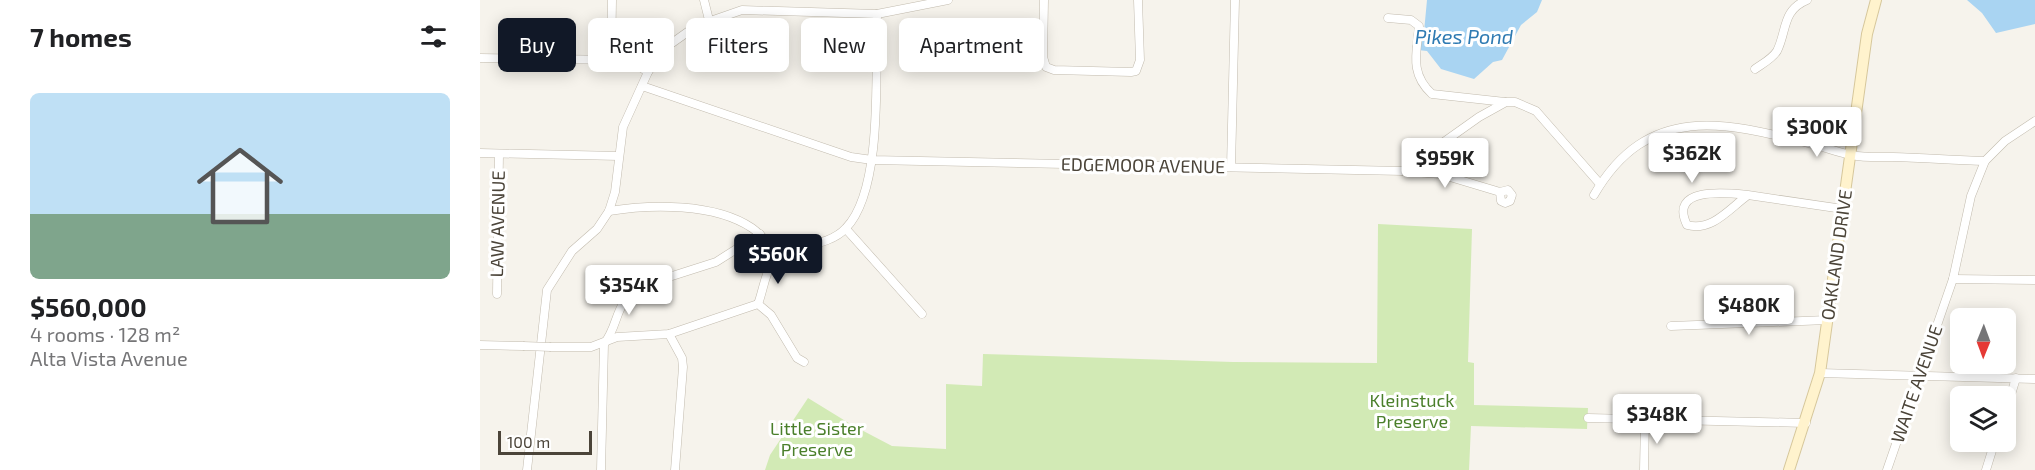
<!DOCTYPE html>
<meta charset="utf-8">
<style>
:root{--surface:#fff;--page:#f2f2f2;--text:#202124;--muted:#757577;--accent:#111827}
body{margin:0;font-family:"Exo 2",sans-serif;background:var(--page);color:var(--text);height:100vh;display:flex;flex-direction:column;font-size:22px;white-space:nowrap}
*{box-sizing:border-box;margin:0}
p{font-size:20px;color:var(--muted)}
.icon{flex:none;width:33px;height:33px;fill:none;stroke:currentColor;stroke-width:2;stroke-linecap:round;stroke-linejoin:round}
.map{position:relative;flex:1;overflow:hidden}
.details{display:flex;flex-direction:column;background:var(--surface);width:480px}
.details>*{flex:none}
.guide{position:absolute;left:18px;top:18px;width:570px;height:54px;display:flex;gap:12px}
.needle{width:39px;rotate:181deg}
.buttons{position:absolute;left:1470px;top:308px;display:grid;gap:12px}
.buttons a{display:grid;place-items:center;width:66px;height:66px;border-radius:9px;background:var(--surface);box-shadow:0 3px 15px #0003;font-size:30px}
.scale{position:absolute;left:18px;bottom:15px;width:94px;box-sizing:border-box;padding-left:6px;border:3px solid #4b4439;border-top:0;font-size:16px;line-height:21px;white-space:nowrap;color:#4b4439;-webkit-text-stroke:4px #fff;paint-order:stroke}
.price{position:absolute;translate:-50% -51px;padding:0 14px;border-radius:6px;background:#fff;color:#222;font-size:20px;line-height:39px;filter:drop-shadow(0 2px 3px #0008)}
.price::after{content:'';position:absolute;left:50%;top:36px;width:18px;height:14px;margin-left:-9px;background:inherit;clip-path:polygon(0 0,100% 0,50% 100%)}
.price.current{background:var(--accent);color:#fff}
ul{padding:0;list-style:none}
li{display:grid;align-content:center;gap:12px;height:318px;padding:0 30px}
li span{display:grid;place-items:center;height:186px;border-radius:9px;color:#555}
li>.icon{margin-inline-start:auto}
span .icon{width:108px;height:108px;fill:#fffc;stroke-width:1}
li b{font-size:26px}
h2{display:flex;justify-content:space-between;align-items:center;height:72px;padding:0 30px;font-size:26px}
.pill{padding:0 21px;border-radius:9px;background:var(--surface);box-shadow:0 3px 15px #0003;font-size:21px;line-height:54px}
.pill.current{background:var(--accent);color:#fff}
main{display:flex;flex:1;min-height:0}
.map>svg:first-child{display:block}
</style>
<main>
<section class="details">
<h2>7 homes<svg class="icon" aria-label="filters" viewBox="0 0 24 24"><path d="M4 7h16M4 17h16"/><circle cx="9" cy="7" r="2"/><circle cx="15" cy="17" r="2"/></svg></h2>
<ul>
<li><span style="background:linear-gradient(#bfe0f5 65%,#7fa58c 0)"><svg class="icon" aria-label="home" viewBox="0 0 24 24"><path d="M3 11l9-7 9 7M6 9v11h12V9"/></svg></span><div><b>$560,000</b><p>4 rooms · 128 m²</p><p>Alta Vista Avenue</p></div></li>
</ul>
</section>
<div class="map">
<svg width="1555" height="470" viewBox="0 0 1555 470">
<rect width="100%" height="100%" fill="#f6f3ec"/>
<!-- green -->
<path fill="#d2eab5" d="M898 224 992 229 988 362 994 363V405L1108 408 1107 429 991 426 989 470H285L290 455 328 398 372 425 412 446 466 449V384L502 386 503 354 753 362 897 363Z"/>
<!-- water -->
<g fill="#a9d4f2">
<path d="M947 0H1062L1057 12 1041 25 1022 60 1013 62 994 79 961 69 947 51 938 50 944 32Z"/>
<path d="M1487 0H1555V24L1516 33 1502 13Z"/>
</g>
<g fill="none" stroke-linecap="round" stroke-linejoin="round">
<!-- minor casing -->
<g stroke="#c2bbae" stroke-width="9">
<g id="minor">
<path d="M224 0 229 20"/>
<path d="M564 0 563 57 566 67 574 70 651 72 656 71 660 60 658 0"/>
<path d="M908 18 931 20 939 26C937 52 929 73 952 94L1025 102"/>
<path d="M0 58 143 60 152 62 168 72"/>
<path d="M131 61 132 0"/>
<path d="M1275 69C1282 64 1292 59 1297 51 1307 31 1302 10 1327 0"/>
<path d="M162 86 371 157 392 160 923 171 999 117 1026 102H1035L1056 111 1120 184"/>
<path d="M0 153 139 156"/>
<path d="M751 167 755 0"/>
<path d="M923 171 960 174 1020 192 1028 190 1032 195 1030 201 1025 203 1021 201 1020 192"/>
<path d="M1114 195C1168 102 1245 122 1332 144 1345 147 1359 153 1372 155 1385 158 1400 157 1413 157 1444 158 1474 160 1505 161L1525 141 1555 121"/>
<path d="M1268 195C1247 193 1188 186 1207 225 1232 232 1250 208 1268 195L1363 209"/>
<path d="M129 211C171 204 235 203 272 228 282 235 290 246 298 255"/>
<path d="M366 229 442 314"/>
<path d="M1473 279 1555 280"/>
<path d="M17 294 19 154"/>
<path d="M278 304C283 291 285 273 293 261 305 243 346 250 366 228 404 189 395 68 397 14"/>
<path d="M1191 326 1347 320"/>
<path d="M189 334 202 358 203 367 195 470"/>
<path d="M0 345 43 346"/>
<path d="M71 347H111L137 337 189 334 278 304 291 315 317 358 324 362"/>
<path d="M1340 373 1555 379"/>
<path d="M1526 411 1536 378"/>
<path d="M1108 418 1326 423"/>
<path d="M47 470 67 290 92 251 117 229 129 211 135 192 143 127 168 72 185 48 216 26 262 10 397 14 468 0"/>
<path d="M121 470 124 344C141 322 132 303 164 285L236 262 280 234"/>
<path d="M1164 470 1165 419"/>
<path d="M1407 470 1473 279 1491 196 1505 161"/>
<path d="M1506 470 1515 441"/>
</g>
</g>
<!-- secondary casing -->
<g stroke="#d6c79b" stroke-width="12">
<path id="secondary" d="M1309 470 1340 373 1387 34 1396 0"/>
</g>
<!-- minor -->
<use href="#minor" stroke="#fff" stroke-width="8"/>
<!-- secondary -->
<use href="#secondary" stroke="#fff3cd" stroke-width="10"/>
<!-- minor-bridge casing -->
<g stroke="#c2bbae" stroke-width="9" stroke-linecap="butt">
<path id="minor-bridge" d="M43 346 71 347"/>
</g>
<!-- minor-bridge -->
<use href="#minor-bridge" stroke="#fff" stroke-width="8"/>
</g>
<g text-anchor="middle" stroke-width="6" stroke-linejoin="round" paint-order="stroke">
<!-- street labels -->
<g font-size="18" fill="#4b4439" stroke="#fff">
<text transform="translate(663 166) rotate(1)" y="6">EDGEMOOR AVENUE</text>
<text transform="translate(18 224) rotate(-89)" y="6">LAW AVENUE</text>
<text transform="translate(1357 255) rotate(-82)" y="6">OAKLAND DRIVE</text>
<text transform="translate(1437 384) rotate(-71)" y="6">WAITE AVENUE</text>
</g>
<!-- park labels -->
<g font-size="18" fill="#4a7f2a" stroke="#fff">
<text x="932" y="407">Kleinstuck<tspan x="932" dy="21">Preserve</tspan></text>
<text x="337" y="435">Little Sister<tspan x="337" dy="21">Preserve</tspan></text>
</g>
<!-- water labels -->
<g font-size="20" font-style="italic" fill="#2e7ab2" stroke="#fff">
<text x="984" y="44">Pikes Pond</text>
</g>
</g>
</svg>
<div class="buttons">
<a><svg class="needle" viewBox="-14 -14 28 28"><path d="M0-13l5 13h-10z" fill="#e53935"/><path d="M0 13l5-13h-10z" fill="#757577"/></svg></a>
<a><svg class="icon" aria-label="layers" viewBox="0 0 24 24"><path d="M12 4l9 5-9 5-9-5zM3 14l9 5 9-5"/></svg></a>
</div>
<div class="scale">100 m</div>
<b class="price" style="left:1337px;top:158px">$300K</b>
<b class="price" style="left:1212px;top:184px">$362K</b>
<b class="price" style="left:965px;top:189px">$959K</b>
<b class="price current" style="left:298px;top:285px">$560K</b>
<b class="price" style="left:149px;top:316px">$354K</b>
<b class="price" style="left:1269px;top:336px">$480K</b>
<b class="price" style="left:1177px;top:445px">$348K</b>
<div class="guide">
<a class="pill current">Buy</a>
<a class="pill">Rent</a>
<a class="pill">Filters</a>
<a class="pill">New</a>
<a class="pill">Apartment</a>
</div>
</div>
</main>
